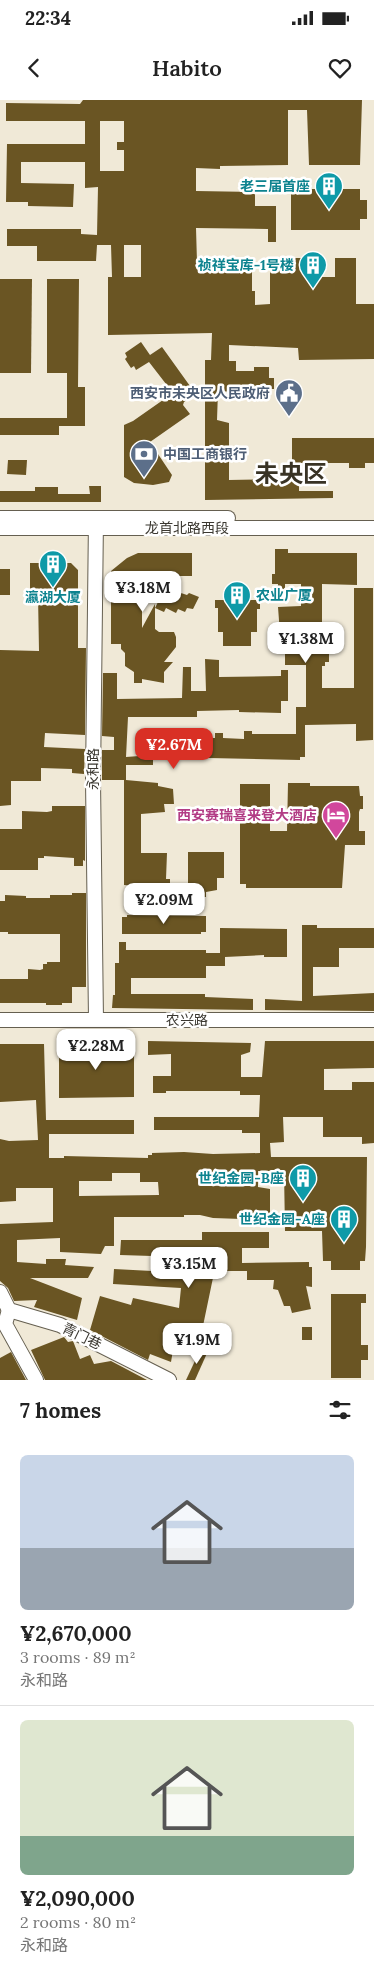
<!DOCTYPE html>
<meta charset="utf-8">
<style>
:root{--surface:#fff;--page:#f2f2f2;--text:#222;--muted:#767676;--line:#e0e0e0;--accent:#d93025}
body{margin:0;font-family:Lora,"Noto Sans SC",serif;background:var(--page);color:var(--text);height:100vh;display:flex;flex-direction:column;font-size:19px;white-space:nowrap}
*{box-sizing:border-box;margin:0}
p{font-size:16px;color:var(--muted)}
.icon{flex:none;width:28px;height:28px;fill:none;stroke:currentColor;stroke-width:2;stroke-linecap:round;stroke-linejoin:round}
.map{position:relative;height:1280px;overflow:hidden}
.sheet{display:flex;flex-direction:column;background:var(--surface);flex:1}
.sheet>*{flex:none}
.price{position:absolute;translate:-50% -42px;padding:0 11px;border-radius:10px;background:#fff;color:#222;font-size:16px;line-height:32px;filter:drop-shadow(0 1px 2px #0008)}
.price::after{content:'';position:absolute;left:50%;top:30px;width:15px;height:11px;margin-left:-8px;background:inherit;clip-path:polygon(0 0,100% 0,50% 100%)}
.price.on{background:var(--accent);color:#fff}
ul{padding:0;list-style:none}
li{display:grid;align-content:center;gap:10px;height:265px;padding:0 20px}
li+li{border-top:1px solid var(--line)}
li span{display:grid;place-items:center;height:155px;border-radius:8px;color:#555}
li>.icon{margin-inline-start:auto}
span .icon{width:90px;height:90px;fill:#fffc;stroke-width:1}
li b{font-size:21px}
h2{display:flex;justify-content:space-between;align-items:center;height:60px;padding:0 20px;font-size:21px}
.status{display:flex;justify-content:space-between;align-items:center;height:35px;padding:0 25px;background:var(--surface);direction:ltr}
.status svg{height:14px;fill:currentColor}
header{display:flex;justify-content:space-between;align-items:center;height:65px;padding:0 20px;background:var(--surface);font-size:22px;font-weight:600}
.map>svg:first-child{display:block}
</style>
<div class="status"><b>22:34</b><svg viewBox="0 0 49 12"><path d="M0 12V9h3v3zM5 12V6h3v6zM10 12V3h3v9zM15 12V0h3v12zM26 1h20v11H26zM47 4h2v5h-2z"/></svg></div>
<header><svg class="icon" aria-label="back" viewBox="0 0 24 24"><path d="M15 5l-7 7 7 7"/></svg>Habito<svg class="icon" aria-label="heart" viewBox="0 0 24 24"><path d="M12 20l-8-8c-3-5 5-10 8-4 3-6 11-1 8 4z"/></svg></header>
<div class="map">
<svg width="374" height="1280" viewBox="0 0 374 1280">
<rect width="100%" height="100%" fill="#f0e9d7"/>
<!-- building -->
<g fill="#6a5523" fill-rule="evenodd">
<path d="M83 0H362L360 65H309L307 10H288V65L220 66V69L196 68V91L255 92V106H276V142H268V129L196 128 197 162H252V191H255V205L270 204V167H274V158H315V177H335V158H356V204H374V259L299 260 298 248 229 245V261H236V271H254V267H269V278H274V289H269V294L218 291 217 320 229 323V380L299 379V391H333V398L205 400V260H211L212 233 108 235V177H112L111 145H97L96 161H37V146H7V129H81V134L97 135 98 87 85 88V62H21V83L74 84 73 107 28 106V102H6L7 44H85V21H6V3L80 4ZM100 21H124V42H117V50H124V71H100ZM124 145H141V177H124Z"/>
<path d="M291 89H360V100H367V119H360V130H291Z"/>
<path d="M0 179H32L31 273H0Z"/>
<path d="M47 179H79L78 287H85V326H59V335H0V318H67V273H47Z"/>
<path d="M141 242 150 255 162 247 195 293 184 302 183 305 190 314 150 342 172 375 169 382 153 385 134 383 124 377V325L133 321 173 293 149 262 136 270 134 266 131 268 125 259 127 257 125 253Z"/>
<path d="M292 338H374V363H365V368H349V363H292Z"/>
<path d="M8 360H27L26 375 7 374Z"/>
<path d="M89 386H101V402H0V391H35V387H58V394H90Z"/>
<path d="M275 449H288V453H357V485L322 484V546H325V550H329V562H325V566H322V588H354V488H373V640L356 641V624L305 625V657H300V660L162 657V638H215V633H223V638L244 639V631H252V634H296V607H306V565H285V545L278 546V534H280L278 507 301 506V484H285V501L277 500 278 484H272V474H275Z"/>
<path d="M138 453H192V476H142V528L155 504V529L159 532H174L176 537V547L164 562H173L164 572V583L142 579V583H134V572L125 566V553L121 549V544H111V471L127 458Z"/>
<path d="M30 463H71L78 470V548H86L85 635 45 633 44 647 85 649 84 674 72 673V669L41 668V681H11V705L0 706V550L39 551 38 495H30Z"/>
<rect x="0" y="469" width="10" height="26"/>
<path d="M168 493 179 497 181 493 187 495 189 493 199 497 193 509 187 508 185 512 178 509 176 513 166 508 164 512 155 508 162 494 167 496Z"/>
<path d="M231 497H244V500H260V509H257V532H251V546H223V532H218V508H215V500H231Z"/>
<path d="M205 559 219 560V577L281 576V570H288V601H281V613L239 612V610L197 611V617H128L126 657 153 655V665H126V680L158 683V686L173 689 174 704H164L165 712 141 714V753H167L166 779H170V783H188V752H224V778H217V790L206 792V797H134V786L124 785V680H102V650H114V637L102 636 103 573H117V599L182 598 183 567H191V591H206Z"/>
<path d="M288 683H310V686H359L360 696H363V709H360L359 712V731H365V745H345L342 788H246V784H240V684H270V731H287Z"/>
<path d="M52 706H85V761L83 760V766H74V758L44 756V758H38V770H0V729H22V711L47 712 52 711Z"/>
<path d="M72 793H86V887H72V903H62V905H46V903H0V879H28V869L40 870 43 869V864H47V862H60V834H8V832H0V801H5V795L26 796V798H50V795H72Z"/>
<path d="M127 815 206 816V832H201V834H122V817H127Z"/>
<path d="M302 825H317V828H374V848H339V867H313V896L374 893V911L265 910V899L302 901Z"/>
<path d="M220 828 287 829V857H264V855L225 857V866H206V878H131V894H205V897L253 899V910L112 908 113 895H115V863H119V842H126V850H206V853H220Z"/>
<path d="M148 941 251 943 250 952 241 955V977H262L265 941H374V968L324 969V990H352V982H374V1043L362 1044V1037H323V1017H283L284 1042 270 1043 271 1057H367L366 1147 365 1161H360V1170H331V1161H323L322 1131H285L284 1071H258V1087L270 1089V1120L213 1118 200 1115H184V1117H114V1146H105L101 1154 60 1152V1138L17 1140V1162L46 1164V1159H66L65 1165 94 1167 88 1178H30L82 1198 77 1220 34 1207 37 1200 14 1201 8 1188 0 1181V1124L53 1122V1088H16V1101L0 1102V1039L9 1041 38 1040 36 1000 0 1002V944H44L46 1020H134V1034H49V1058H64V1056L148 1058V1055H152V1053L184 1052 213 1054 260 1053V1033H242V1030H154V1017H259L260 995H240V991H166V993H153V976H171V954L148 955ZM112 1073H140V1082H158L159 1095 79 1096V1081H112Z"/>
<path d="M134 944V997L59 998V945Z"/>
<path d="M202 1132H269V1148H242V1163L309 1162V1167H312V1187L306 1186 311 1209 292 1213 290 1206H284L278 1190 273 1189 274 1180H247V1171H227V1173H214L199 1245 174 1244 171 1262 150 1254 148 1260 90 1230 100 1196 131 1205 133 1198 179 1208 181 1188 113 1184 114 1169 152 1171V1156L120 1155 121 1140H202Z"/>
<path d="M331 1194H366V1203H361V1245H368V1260H361V1278H331Z"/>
<rect x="302" y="1227" width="10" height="13"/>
<path d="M64 1237 68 1242 73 1241 80 1259 90 1255 94 1264 111 1261 147 1280H45L31 1250Z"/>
<path d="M201 1248 208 1251 195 1280H186Z"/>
<path d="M11 1252 26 1280H0V1258Z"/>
</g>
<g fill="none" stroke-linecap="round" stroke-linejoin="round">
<!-- minor casing -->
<g stroke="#655f50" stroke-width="16">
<g id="minor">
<path d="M0 418H228"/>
<path d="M96 418 93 680 96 920"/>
<path d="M0 428H374"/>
<path d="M0 920H374"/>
<path d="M0 1192 9 1210 60 1225 169 1280"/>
<path d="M9 1210 5 1224 36 1280"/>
</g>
</g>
<!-- minor -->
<use href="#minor" stroke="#fff" stroke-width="14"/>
</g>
<!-- icons -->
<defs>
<g id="building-pin" transform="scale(1.4375)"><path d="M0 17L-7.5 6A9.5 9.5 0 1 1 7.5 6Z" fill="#0f9aa8" stroke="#fff"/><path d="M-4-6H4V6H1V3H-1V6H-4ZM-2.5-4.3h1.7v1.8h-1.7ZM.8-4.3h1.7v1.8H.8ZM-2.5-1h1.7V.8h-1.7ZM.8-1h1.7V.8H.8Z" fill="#fff"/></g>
<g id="civic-pin" transform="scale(1.4375)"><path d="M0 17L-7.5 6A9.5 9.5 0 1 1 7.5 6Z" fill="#5c6f8a" stroke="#fff"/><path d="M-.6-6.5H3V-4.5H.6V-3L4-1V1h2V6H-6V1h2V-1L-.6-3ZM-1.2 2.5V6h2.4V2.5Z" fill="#fff"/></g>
<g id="bank-pin" transform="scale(1.4375)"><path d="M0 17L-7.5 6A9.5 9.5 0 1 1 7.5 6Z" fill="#5c6f8a" stroke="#fff"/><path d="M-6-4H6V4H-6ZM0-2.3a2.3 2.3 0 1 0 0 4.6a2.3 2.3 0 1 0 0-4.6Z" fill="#fff"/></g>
<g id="hotel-pin" transform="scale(1.4375)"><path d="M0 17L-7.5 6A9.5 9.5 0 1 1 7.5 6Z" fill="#d1479c" stroke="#fff"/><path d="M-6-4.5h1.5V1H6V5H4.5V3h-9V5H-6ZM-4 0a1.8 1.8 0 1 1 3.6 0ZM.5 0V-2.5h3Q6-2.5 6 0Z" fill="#fff"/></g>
</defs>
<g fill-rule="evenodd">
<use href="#building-pin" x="329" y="86"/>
<use href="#building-pin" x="313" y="165"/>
<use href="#civic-pin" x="289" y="293"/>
<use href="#bank-pin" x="144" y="354"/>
<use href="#building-pin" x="53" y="464"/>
<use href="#building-pin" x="237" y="495"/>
<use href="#hotel-pin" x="336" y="715"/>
<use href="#building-pin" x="303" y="1078"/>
<use href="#building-pin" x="344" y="1119"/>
</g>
<g text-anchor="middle" stroke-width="5" stroke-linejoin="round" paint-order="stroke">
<!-- culture labels -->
<g font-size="14" font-weight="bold" fill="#0d838f" stroke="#fff" text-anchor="end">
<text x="310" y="91">老三届首座</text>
<text x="294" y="170">祯祥宝库-1号楼</text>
<text x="256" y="500" text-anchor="start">农业广厦</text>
<text x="53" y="502" text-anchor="middle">瀛湖大厦</text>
<text x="284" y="1083">世纪金园-B座</text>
<text x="325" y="1124">世纪金园-A座</text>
</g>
<!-- service labels -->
<g font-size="14" font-weight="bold" fill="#4e5e75" stroke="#fff" text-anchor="end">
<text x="270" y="298">西安市未央区人民政府</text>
<text x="163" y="359" text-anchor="start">中国工商银行</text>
</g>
<!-- street labels -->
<g font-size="14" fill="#3b3831" stroke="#fff">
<text x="187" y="433">龙首北路西段</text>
<text transform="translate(93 669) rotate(-90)" y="5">永和路</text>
<text x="187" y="925">农兴路</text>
<text transform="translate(82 1236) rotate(26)" y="5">青门巷</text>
</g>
<!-- hotel labels -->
<g font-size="14" font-weight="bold" fill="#b23c85" stroke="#fff" text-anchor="end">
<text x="317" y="720">西安赛瑞喜来登大酒店</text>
</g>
<!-- town labels -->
<g font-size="24" font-weight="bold" fill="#393325" stroke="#fff">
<text x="291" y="382">未央区</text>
</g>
</g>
</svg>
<b class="price" style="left:143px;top:513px">¥3.18M</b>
<b class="price" style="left:306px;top:564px">¥1.38M</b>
<b class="price on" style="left:174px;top:670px">¥2.67M</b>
<b class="price" style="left:164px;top:825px">¥2.09M</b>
<b class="price" style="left:96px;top:971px">¥2.28M</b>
<b class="price" style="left:189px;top:1189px">¥3.15M</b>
<b class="price" style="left:197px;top:1265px">¥1.9M</b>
</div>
<section class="sheet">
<h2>7 homes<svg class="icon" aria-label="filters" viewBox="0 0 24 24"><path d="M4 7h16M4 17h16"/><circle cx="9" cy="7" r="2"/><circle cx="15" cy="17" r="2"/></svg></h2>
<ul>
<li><span style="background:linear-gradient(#c9d6e8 60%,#9aa5b1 0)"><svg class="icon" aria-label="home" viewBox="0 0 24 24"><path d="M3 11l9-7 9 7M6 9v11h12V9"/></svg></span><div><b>¥2,670,000</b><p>3 rooms · 89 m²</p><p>永和路</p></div></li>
<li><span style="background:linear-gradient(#dfe7d0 75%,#7fa58c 0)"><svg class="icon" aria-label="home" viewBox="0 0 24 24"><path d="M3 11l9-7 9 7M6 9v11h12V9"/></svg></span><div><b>¥2,090,000</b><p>2 rooms · 80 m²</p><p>永和路</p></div></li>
</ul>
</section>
